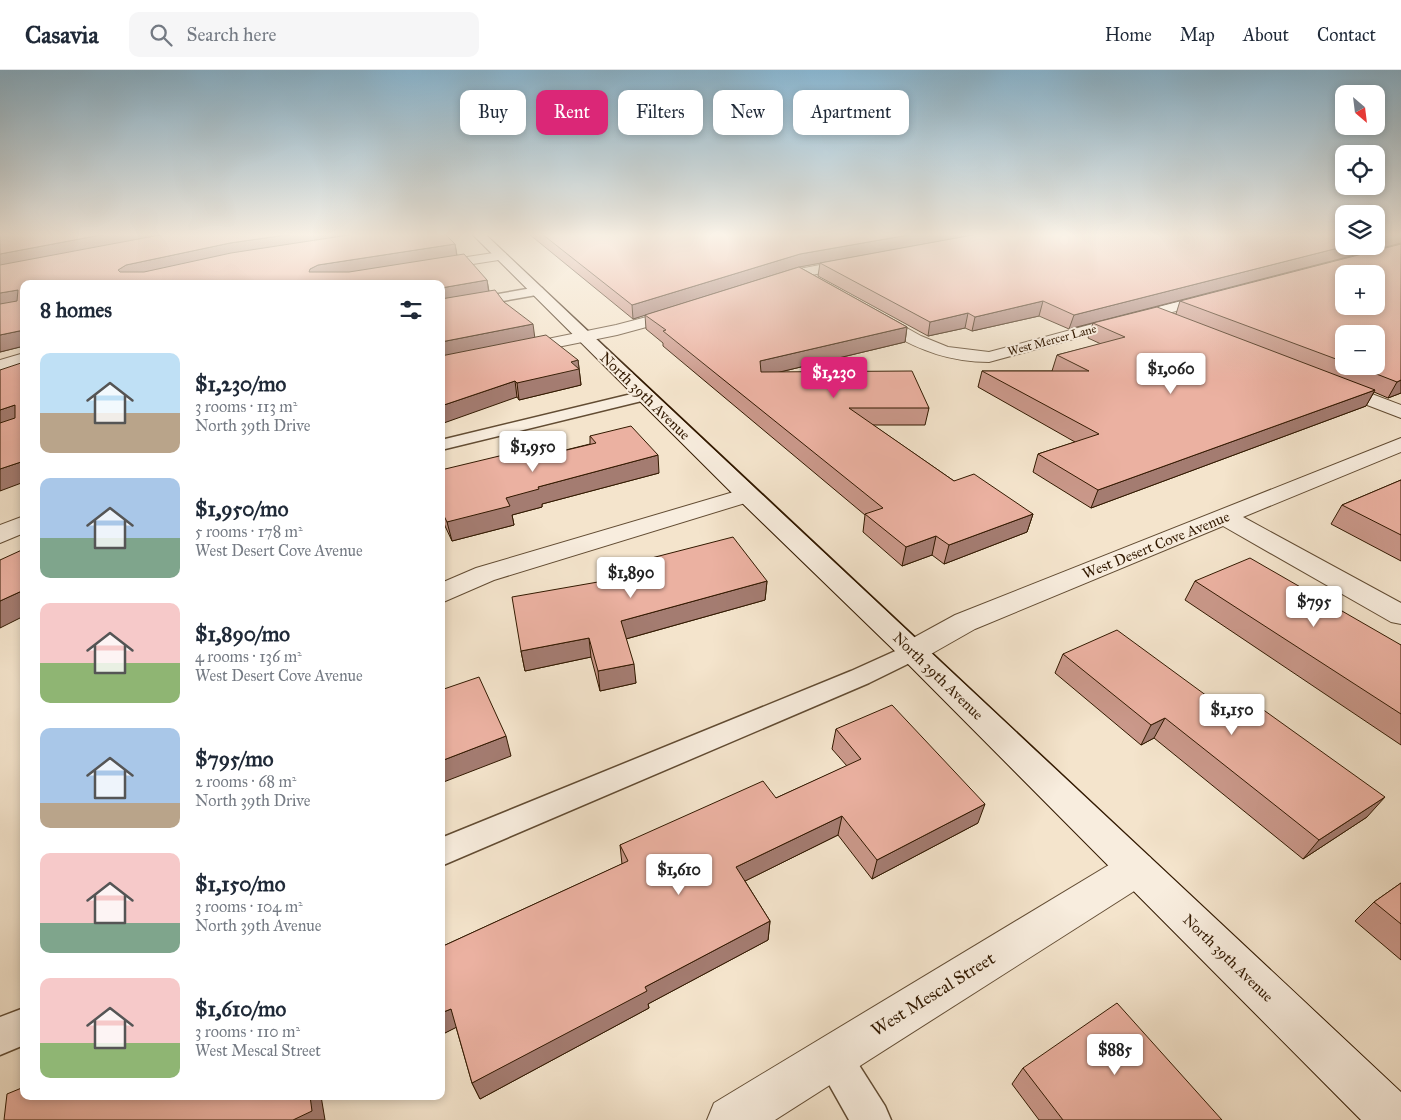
<!DOCTYPE html>
<meta charset="utf-8">
<style>
:root{--surface:#fff;--page:#f6f6f7;--text:#1f2937;--muted:#747a83;--line:#e0e1e3;--accent:#db2777}
body{margin:0;font-family:"IM FELL Great Primer",serif;background:var(--page);color:var(--text);height:100vh;display:flex;flex-direction:column;font-size:19px;white-space:nowrap}
*{box-sizing:border-box;margin:0}
p{font-size:16px;color:var(--muted)}
.icon{flex:none;width:28px;height:28px;fill:none;stroke:currentColor;stroke-width:2;stroke-linecap:round;stroke-linejoin:round}
.map{position:relative;flex:1;overflow:hidden}
.panel{position:absolute;left:20px;top:210px;width:425px;height:820px;display:flex;flex-direction:column;background:var(--surface);border-radius:10px;box-shadow:0 2px 8px #0003}
.panel>*{flex:none}
.top-card{position:absolute;left:460px;top:20px;width:475px;height:45px;display:flex;gap:10px}
.needle{width:32px;rotate:152deg}
.fabs{position:absolute;left:1335px;top:15px;display:grid;gap:10px}
.fabs a{display:grid;place-items:center;width:50px;height:50px;border-radius:10px;background:var(--surface);box-shadow:0 2px 8px #0003;font-size:25px}
.price{position:absolute;translate:-50% -42px;padding:0 11px;border-radius:5px;background:#fff;color:#222;font-size:16px;line-height:32px;filter:drop-shadow(0 1px 2px #0008)}
.price::after{content:'';position:absolute;left:50%;top:30px;width:15px;height:11px;margin-left:-8px;background:inherit;clip-path:polygon(0 0,100% 0,50% 100%)}
.price.selected{background:var(--accent);color:#fff}
ul{padding:0;list-style:none}
li{display:flex;align-items:center;gap:15px;height:125px;padding:0 20px}
li span{display:grid;place-items:center;flex:none;width:140px;height:100px;border-radius:10px;color:#555}
li>.icon{margin-inline-start:auto}
span .icon{width:60px;height:60px;fill:#fffc;stroke-width:1}
li b{font-size:21px}
h2{display:flex;justify-content:space-between;align-items:center;height:60px;padding:0 20px;font-size:21px}
.chip{padding:0 18px;border-radius:10px;background:var(--surface);box-shadow:0 2px 8px #0003;font-size:18px;line-height:45px}
.chip.selected{background:var(--accent);color:#fff}
header{display:flex;align-items:center;gap:30px;box-sizing:border-box;height:70px;padding:0 25px;background:var(--surface);border-bottom:1px solid var(--line)}
header strong{font-size:24px}
nav{display:flex;gap:28px;margin-inline-start:auto;font-size:18px}
.search{width:350px;height:45px;background:var(--page);display:flex;align-items:center;gap:12px;box-sizing:border-box;padding:0 18px;border-radius:10px;color:var(--muted);font-size:19px}
.map>svg:first-child{display:block}
</style>
<header>
<strong>Casavia</strong>
<div class="search"><svg class="icon" aria-label="search" viewBox="0 0 24 24"><circle cx="10" cy="10" r="6"/><path d="M15 15l6 6"/></svg>Search here</div>
<nav><a>Home</a><a>Map</a><a>About</a><a>Contact</a></nav>
</header>
<div class="map">
<svg width="1401" height="1050" viewBox="0 0 1401 1050">
<rect width="100%" height="100%" fill="#f4e4cc"/>
<filter id="stains"><feTurbulence type="fractalNoise" baseFrequency=".004" numOctaves="4"/><feColorMatrix values="0 0 0 0 .2 0 0 0 0 .09 0 0 0 0 .02 0 0 0 .5 -.17"/></filter>
<radialGradient id="worn" r=".72"><stop offset=".6" stop-color="#630" stop-opacity="0"/><stop offset="1" stop-color="#630" stop-opacity=".3"/></radialGradient>
<g fill="none" stroke-linecap="round" stroke-linejoin="round">
<!-- lane casing -->
<g stroke="#624c33" stroke-width="3">
<g id="lane">
<path d="M538 217 542 218 544 221 542 224 441 242V234Z"/>
<path d="M644 321 652 326 650 329 441 380V370Z"/>
<path d="M913 573 922 575 925 581 922 587 869 613 441 796V768L851 601Z"/>
<path d="M24 938V975L0 985V947Z"/>
<path d="M832 967 845 973 885 1036 891 1050H849L813 986 819 973Z"/>
</g>
</g>
<!-- street casing -->
<g stroke="#624c33" stroke-width="2">
<g id="street">
<path d="M500 182 505 183 507 186 505 189 434 200 427 196 434 192Z"/>
<path d="M856 188 863 192 861 195 802 207 771 216 764 212 766 209 799 199Z"/>
<path d="M1215 221 1223 226 1220 229 989 292C951 292 921 281 888 262 881 257 871 253 866 246L874 241 880 243 921 266 948 277 989 282Z"/>
<path d="M681 238 687 240 689 243 687 246 617 265 518 285 512 284 509 280 512 276 518 275 616 255Z"/>
<path d="M24 283V294L0 301V290Z"/>
<path d="M1335 310 1401 335V348L1328 320 1325 316 1328 312Z"/>
<path d="M1401 368V382L1243 447 1401 533V554L1391 552 1223 456 975 559 924 588 913 591 902 588 898 581 902 574 955 545Z"/>
<path d="M747 418 755 420 759 425 755 430 494 510 441 533V513L476 498Z"/>
<path d="M24 446V463L0 473V455Z"/>
<path d="M1136 782 1150 787 1155 799 1150 811 775 1050H707L714 1033 1122 787Z"/>
</g>
</g>
<!-- secondary casing -->
<g stroke="#321900" stroke-width="2">
<path id="secondary" d="M472 164H485C789 452 1096 736 1401 1022V1050H1361L902 588 739 430Z"/>
</g>
<!-- lane -->
<use href="#lane" fill="#f8edde" fill-rule="evenodd"/>
<!-- street -->
<use href="#street" fill="#f8edde" fill-rule="evenodd"/>
<!-- secondary -->
<use href="#secondary" fill="#f8edde" fill-rule="evenodd"/>
</g>
<!-- wall -->
<g fill="#ca988a" stroke="#321900" fill-rule="evenodd">
<path d="M0 164 455 174 457 185 487 210 489 221 504 232 534 268 578 290 581 315 519 330 517 327 24 214V276L0 282Z"/>
<path d="M529 164H1401V174L1125 245 1176 244 1180 231 1401 174V323L1388 328 1374 322 1366 336 1091 438 1033 402 1038 384 1075 372 978 317 982 301H1052L1057 285 1101 274 1088 268 1093 253 1069 259 1039 246 972 261 965 258 928 266 818 206 820 193 799 197 907 257 905 272 780 302 929 338 925 355H873L954 411 1033 444 1027 462 944 494 932 485 902 496 863 462 865 445 663 276V273L646 259 645 245 633 249ZM1344 264 1376 296H1344Z"/>
<path d="M590 366 659 403 542 434V437L512 445 514 455 452 471 445 456 441 457V400L521 391 590 374Z"/>
<path d="M1401 410V491L1331 454 1342 435Z"/>
<path d="M632 493 767 511 765 530 626 569 636 613 600 621 591 587 525 601 521 581 632 506Z"/>
<path d="M1195 511 1401 575V675L1185 530Z"/>
<path d="M1063 584 1367 747 1303 789 1154 668 1141 675 1055 603Z"/>
<path d="M836 659 978 753 872 809 838 765 745 811 770 851 768 870 648 934 649 938 480 1029 472 1013 456 957 441 965V877L622 794 620 775 776 728 847 696 832 679Z"/>
<path d="M1401 813V890L1355 851 1374 832Z"/>
<path d="M1023 998 1222 1050H1039L1012 1014Z"/>
</g>
<!-- shaded-wall -->
<g fill="#a47c71" stroke="#321900">
<path d="M106 164H174L0 198V184Z"/>
<path d="M293 164H374L124 214 118 200 126 195 230 173Z"/>
<path d="M914 164H980L799 197 633 249 632 235 800 184Z"/>
<path d="M1395 164H1401V173L1069 259 1074 245 1346 176H1376V169Z"/>
<path d="M455 174 457 187 322 208 309 202 310 199 318 195Z"/>
<path d="M487 210 489 224 441 232V218Z"/>
<path d="M18 220 24 231 0 239V223Z"/>
<path d="M1043 231 1039 246 972 261 975 247Z"/>
<path d="M968 243 965 258 928 266 930 252Z"/>
<path d="M533 254 535 269 441 288V272Z"/>
<path d="M907 257 905 272 759 307 760 291Z"/>
<path d="M24 260V276L0 282V265Z"/>
<path d="M578 290 581 315 519 330 517 313 571 292Z"/>
<path d="M1401 310V323L1388 328 1397 312Z"/>
<path d="M515 311 517 327 441 354V336Z"/>
<path d="M1375 320 1366 336 1091 438 1098 420Z"/>
<path d="M15 335 24 349 0 359V340Z"/>
<path d="M658 385 659 403 542 434V437L512 445 514 455 452 471 447 452 506 428 538 417Z"/>
<path d="M24 391V412L0 421V399Z"/>
<path d="M441 442 445 456 441 457Z"/>
<path d="M1033 444 1027 462 944 494 949 475Z"/>
<path d="M936 466 932 485 902 496 906 477Z"/>
<path d="M767 511 765 530 622 570 621 551Z"/>
<path d="M24 520V546L0 558V531Z"/>
<path d="M589 568 591 587 525 601 521 581Z"/>
<path d="M634 594 636 613 600 621 598 601Z"/>
<path d="M1165 648 1154 668 1141 675 1151 655Z"/>
<path d="M506 666 511 686 441 713V691Z"/>
<path d="M1385 727 1367 747 1303 789 1319 770Z"/>
<path d="M985 734 978 753 872 809 877 790Z"/>
<path d="M842 746 838 765 735 816 736 797Z"/>
<path d="M770 851 768 870 648 934 649 938 480 1029 472 1013 645 917Z"/>
<path d="M451 939 459 956 441 965V943Z"/>
<path d="M310 1026H321L325 1050H293Z"/>
</g>
<!-- building -->
<g fill="#ebb1a1" stroke="#321900" fill-rule="evenodd">
<path d="M0 164H106L0 184Z"/>
<path d="M165 164H293L230 173 126 195 118 200 120 202H144L231 183 355 164H445L455 174 318 195 310 199 309 202H349L464 184 487 210 441 218V214H24V260L0 265V234L17 231 18 220 0 223V195Z"/>
<path d="M542 164H914L800 184 632 235Z"/>
<path d="M978 164H1344V176H1346L1074 245 1043 231 975 247 968 243 930 252 820 193Z"/>
<path d="M1376 164H1395L1376 169Z"/>
<path d="M1401 174V310L1397 312 1356 296H1376V264H1344V292L1180 231ZM1344 204H1376V236H1344Z"/>
<path d="M799 197 907 257 760 291 761 302 912 301 929 338H849L954 411 974 404 1033 444 949 475 936 466 906 477 865 444 883 438 663 261 666 260 645 245Z"/>
<path d="M495 220 504 232 533 254 441 272V229Z"/>
<path d="M1157 237 1375 320 1098 420 1038 384 1099 364 982 301H1089L1057 285 1125 267 1093 253Z"/>
<path d="M546 265 578 290 571 292 579 299 517 313 515 311 441 336V286Z"/>
<path d="M24 292V391L0 399V353L15 348V335L0 340V300Z"/>
<path d="M631 356 658 385 538 417 539 419 506 428 510 436 447 452 441 440V400L516 382 521 391 596 373 590 366Z"/>
<path d="M1401 410V465L1342 435Z"/>
<path d="M733 467 767 511 621 551 634 594 598 601 589 568 521 581 512 527 638 505 632 493Z"/>
<path d="M24 479V520L0 531V490Z"/>
<path d="M1250 488 1401 575V644L1195 511Z"/>
<path d="M1117 560 1237 648 1258 636 1385 727 1319 770 1165 648 1151 655 1063 584Z"/>
<path d="M479 607 506 666 441 691V620Z"/>
<path d="M892 635 985 734 877 790 842 746 736 797 770 851 645 917 647 921 472 1013 451 939 441 943V877L628 791 620 775 763 711 776 728 861 689 836 659Z"/>
<path d="M1401 813V854L1374 832Z"/>
<path d="M1117 933 1222 1050H1063L1023 998Z"/>
<path d="M24 1017V1026H310L312 1041 293 1050H4L7 1024Z"/>
</g>
<!-- sky -->
<linearGradient id="sky" x2="0" y2="1"><stop stop-color="#89b8d4"/><stop offset="0.53" stop-color="#faf3e8"/><stop offset="1" stop-color="#faf3e8" stop-opacity="0"/></linearGradient>
<rect width="1401" height="311" fill="url(#sky)"/>
<g text-anchor="middle" stroke-width="4" stroke-linejoin="round" paint-order="stroke">
<!-- far-street labels -->
<g font-size="12" fill="#321900" stroke="#f8edde">
<text transform="translate(1052 270) rotate(-15)" y="4">West Mercer Lane</text>
</g>
<!-- street labels -->
<g font-size="15" fill="#321900" stroke="#f8edde">
<text transform="translate(645 326) rotate(44)" y="5">North 39th Avenue</text>
<text transform="translate(1156 475) rotate(-22)" y="5">West Desert Cove Avenue</text>
<text transform="translate(938 606) rotate(44)" y="5">North 39th Avenue</text>
<text transform="translate(1228 888) rotate(44)" y="5">North 39th Avenue</text>
</g>
<!-- near-street labels -->
<g font-size="18" fill="#321900" stroke="#f8edde">
<text transform="translate(933 924) rotate(-32)" y="6">West Mescal Street</text>
</g>
</g>
<rect width="100%" height="100%" filter="url(#stains)"/>
<rect width="100%" height="100%" fill="url(#worn)"/>
</svg>
<div class="fabs">
<a><svg class="needle" viewBox="-14 -14 28 28"><path d="M0-13l5 13h-10z" fill="#e53935"/><path d="M0 13l5-13h-10z" fill="#747a83"/></svg></a>
<a><svg class="icon" aria-label="locate" viewBox="0 0 24 24"><circle cx="12" cy="12" r="6"/><path d="M12 2v4M12 18v4M2 12h4M18 12h4"/></svg></a>
<a><svg class="icon" aria-label="layers" viewBox="0 0 24 24"><path d="M12 4l9 5-9 5-9-5zM3 14l9 5 9-5"/></svg></a>
<a>+</a>
<a>−</a>
</div>
<b class="price" style="left:1171px;top:325px">$1,060</b>
<b class="price selected" style="left:834px;top:329px">$1,230</b>
<b class="price" style="left:533px;top:403px">$1,950</b>
<b class="price" style="left:631px;top:529px">$1,890</b>
<b class="price" style="left:1314px;top:558px">$795</b>
<b class="price" style="left:1232px;top:666px">$1,150</b>
<b class="price" style="left:679px;top:826px">$1,610</b>
<b class="price" style="left:1115px;top:1006px">$885</b>
<div class="top-card">
<a class="chip">Buy</a>
<a class="chip selected">Rent</a>
<a class="chip">Filters</a>
<a class="chip">New</a>
<a class="chip">Apartment</a>
</div>
<section class="panel">
<h2>8 homes<svg class="icon" aria-label="filters" viewBox="0 0 24 24"><path d="M4 7h16M4 17h16"/><circle cx="9" cy="7" r="2"/><circle cx="15" cy="17" r="2"/></svg></h2>
<ul>
<li><span style="background:linear-gradient(#bfe0f5 60%,#b9a48a 0)"><svg class="icon" aria-label="home" viewBox="0 0 24 24"><path d="M3 11l9-7 9 7M6 9v11h12V9"/></svg></span><div><b>$1,230/mo</b><p>3 rooms · 113 m²</p><p>North 39th Drive</p></div></li>
<li><span style="background:linear-gradient(#a9c7e8 60%,#7fa58c 0)"><svg class="icon" aria-label="home" viewBox="0 0 24 24"><path d="M3 11l9-7 9 7M6 9v11h12V9"/></svg></span><div><b>$1,950/mo</b><p>5 rooms · 178 m²</p><p>West Desert Cove Avenue</p></div></li>
<li><span style="background:linear-gradient(#f6c9c9 60%,#8fb573 0)"><svg class="icon" aria-label="home" viewBox="0 0 24 24"><path d="M3 11l9-7 9 7M6 9v11h12V9"/></svg></span><div><b>$1,890/mo</b><p>4 rooms · 136 m²</p><p>West Desert Cove Avenue</p></div></li>
<li><span style="background:linear-gradient(#a9c7e8 75%,#b9a48a 0)"><svg class="icon" aria-label="home" viewBox="0 0 24 24"><path d="M3 11l9-7 9 7M6 9v11h12V9"/></svg></span><div><b>$795/mo</b><p>2 rooms · 68 m²</p><p>North 39th Drive</p></div></li>
<li><span style="background:linear-gradient(#f6c9c9 70%,#7fa58c 0)"><svg class="icon" aria-label="home" viewBox="0 0 24 24"><path d="M3 11l9-7 9 7M6 9v11h12V9"/></svg></span><div><b>$1,150/mo</b><p>3 rooms · 104 m²</p><p>North 39th Avenue</p></div></li>
<li><span style="background:linear-gradient(#f6c9c9 65%,#8fb573 0)"><svg class="icon" aria-label="home" viewBox="0 0 24 24"><path d="M3 11l9-7 9 7M6 9v11h12V9"/></svg></span><div><b>$1,610/mo</b><p>3 rooms · 110 m²</p><p>West Mescal Street</p></div></li>
</ul>
</section>
</div>
